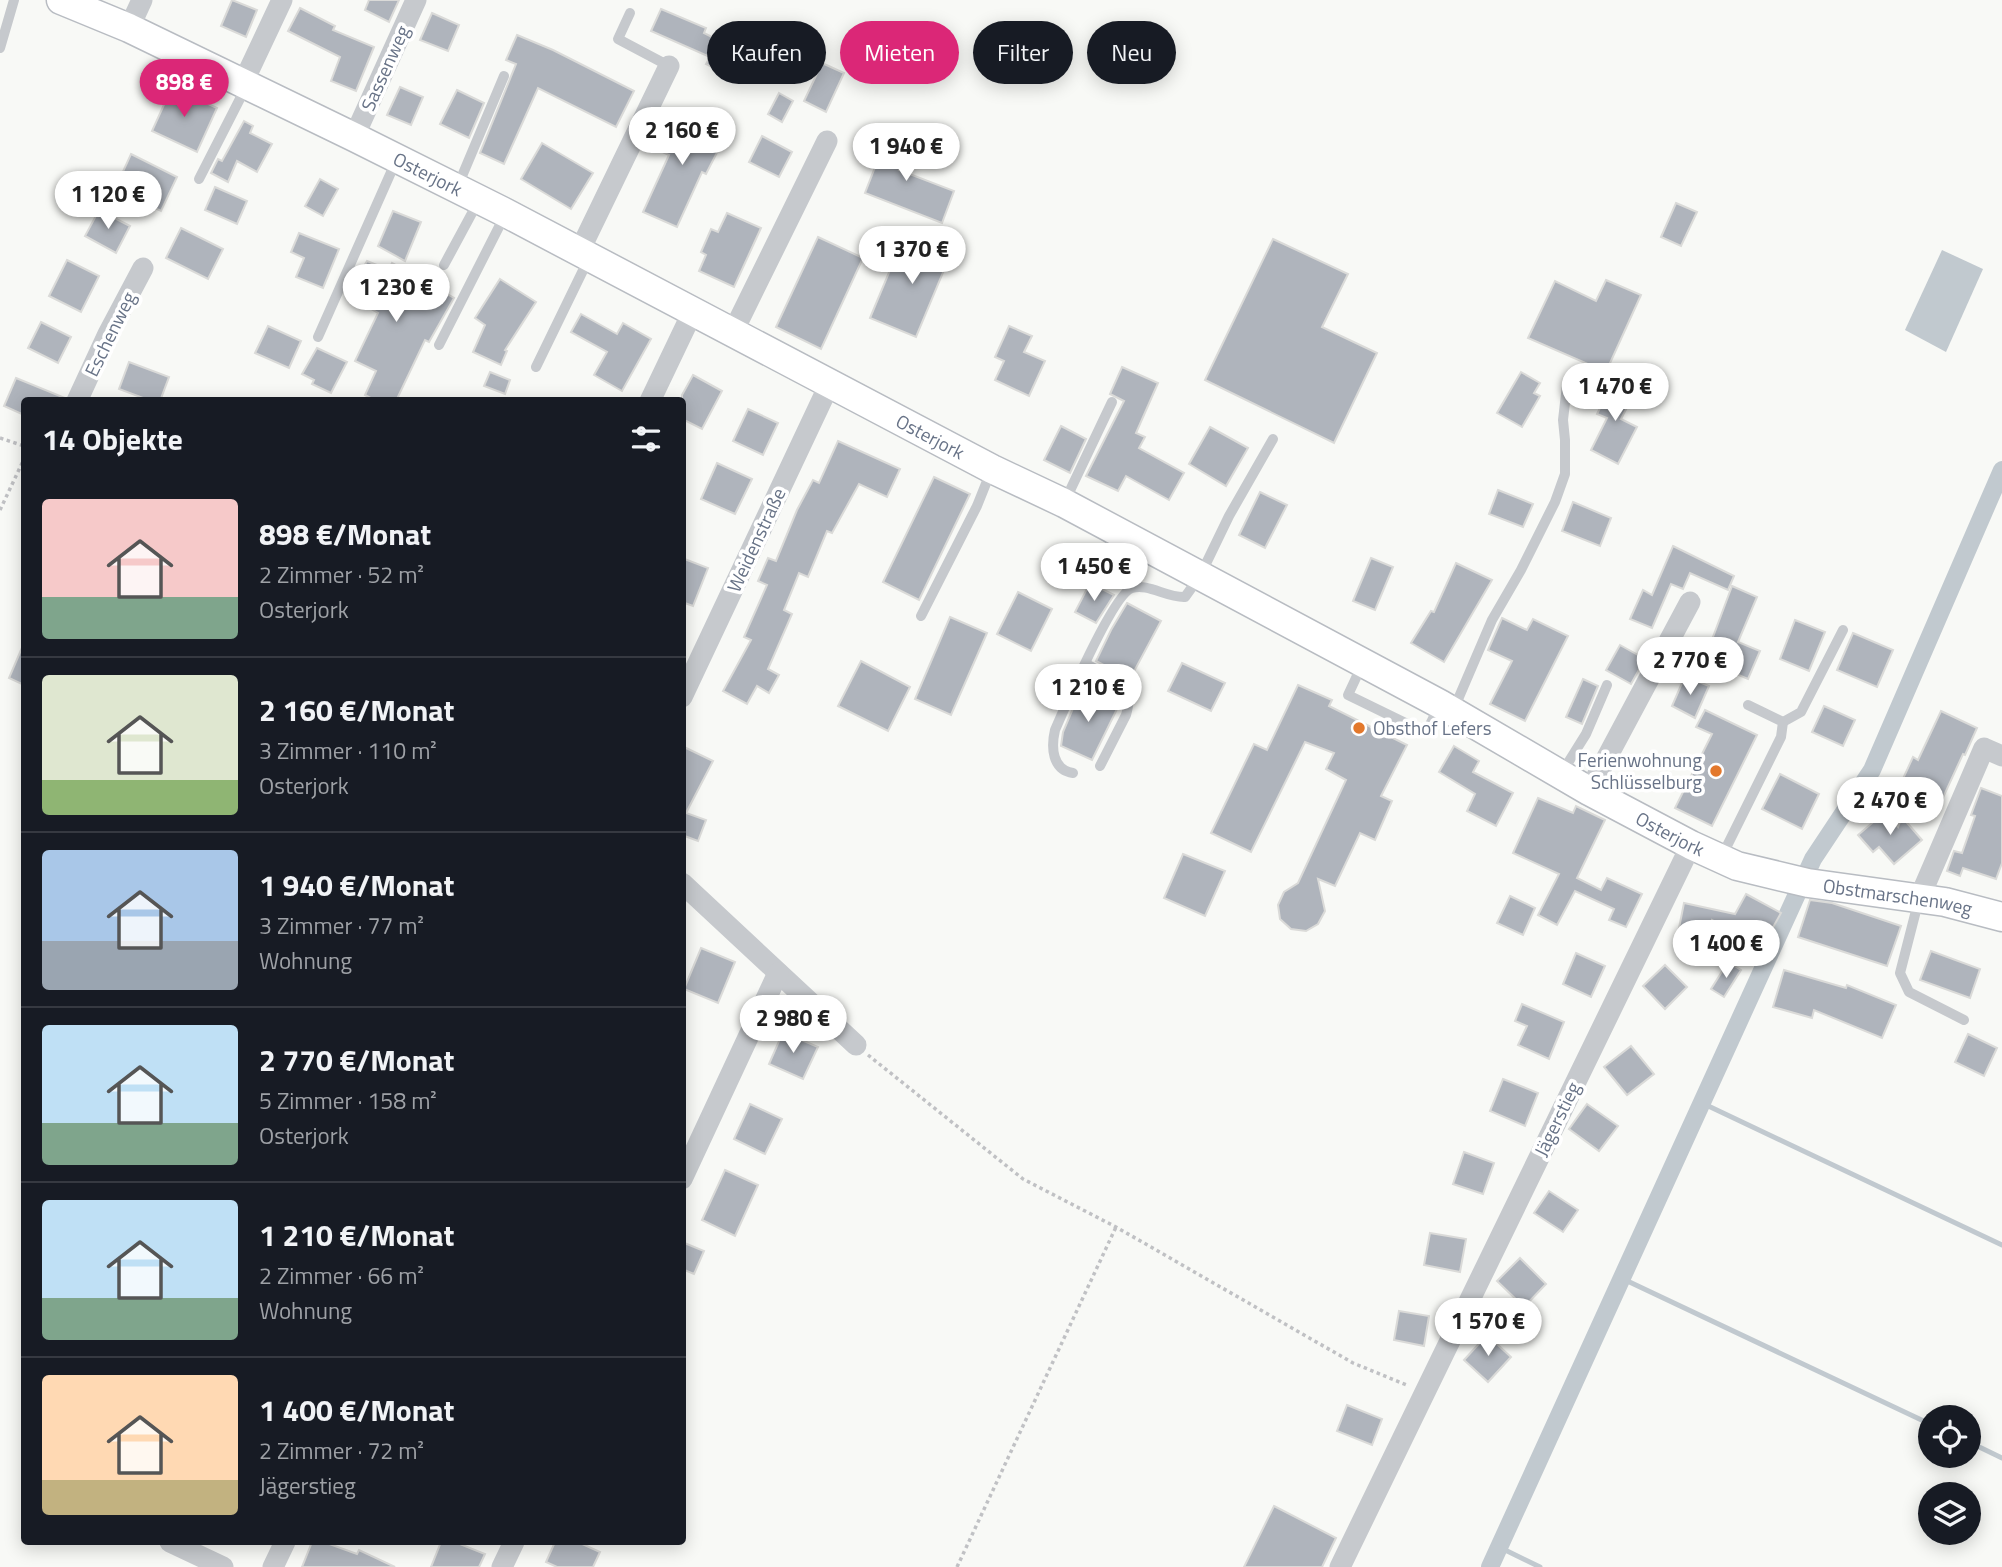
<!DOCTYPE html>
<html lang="de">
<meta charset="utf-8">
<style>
:root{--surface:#171b24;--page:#20242c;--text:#f1f3f6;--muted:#9ea1a6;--line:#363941;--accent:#db2777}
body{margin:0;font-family:"Titillium Web",sans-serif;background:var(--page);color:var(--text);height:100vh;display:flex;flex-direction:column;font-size:26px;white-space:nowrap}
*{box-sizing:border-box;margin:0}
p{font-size:23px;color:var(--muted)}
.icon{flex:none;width:38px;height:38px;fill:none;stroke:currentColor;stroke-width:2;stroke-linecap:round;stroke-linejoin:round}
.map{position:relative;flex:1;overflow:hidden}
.panel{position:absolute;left:21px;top:397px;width:665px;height:1148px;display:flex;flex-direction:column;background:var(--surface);border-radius:7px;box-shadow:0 4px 18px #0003}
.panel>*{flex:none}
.guide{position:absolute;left:707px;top:21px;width:665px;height:63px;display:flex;gap:14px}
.fabs{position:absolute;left:1918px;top:1405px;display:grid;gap:14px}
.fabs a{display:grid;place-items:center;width:63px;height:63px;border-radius:50%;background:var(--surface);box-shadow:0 4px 18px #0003;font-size:35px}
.price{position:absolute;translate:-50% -60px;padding:0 16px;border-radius:24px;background:#fff;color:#222;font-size:23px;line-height:46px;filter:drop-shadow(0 2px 4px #0008)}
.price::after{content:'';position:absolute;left:50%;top:42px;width:21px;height:16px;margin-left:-10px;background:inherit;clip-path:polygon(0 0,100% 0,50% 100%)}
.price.selected{background:var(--accent);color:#fff}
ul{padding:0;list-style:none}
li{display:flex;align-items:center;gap:21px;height:175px;padding:0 21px}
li+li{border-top:2px solid var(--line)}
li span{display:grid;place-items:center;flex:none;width:196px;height:140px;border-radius:7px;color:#555}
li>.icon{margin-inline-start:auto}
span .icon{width:84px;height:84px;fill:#fffc;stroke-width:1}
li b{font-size:30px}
h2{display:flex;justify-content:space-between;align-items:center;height:84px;padding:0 21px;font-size:30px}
.pill{padding:0 24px;border-radius:32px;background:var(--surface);box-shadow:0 4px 18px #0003;font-size:24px;line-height:63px}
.pill.selected{background:var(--accent);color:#fff}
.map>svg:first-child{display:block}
</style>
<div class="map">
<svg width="2002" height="1567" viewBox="0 0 2002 1567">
<rect width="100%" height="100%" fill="#f8f9f6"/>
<!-- water -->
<path fill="#c1c9cf" d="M1942 250 1983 269 1946 352 1905 330Z"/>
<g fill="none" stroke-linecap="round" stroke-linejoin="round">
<!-- stream -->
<g stroke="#c1c9cf" stroke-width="5">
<path d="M1702 1103 2002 1245"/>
<path d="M1621 1278 1930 1424"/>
<path d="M1969 1442 2002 1458"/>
<path d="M1499 1547 1540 1567"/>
</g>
<!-- canal -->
<path stroke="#c1c9cf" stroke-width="18" d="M1490 1567 1813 859 1872 770 2002 470"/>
</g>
<!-- building -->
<g fill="#afb4bc" stroke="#dadad8" stroke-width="2">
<path d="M232 0 257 10 246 37 221 26Z"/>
<path d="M369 0H399L389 22 365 10Z"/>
<path d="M300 8 335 26 333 30 374 47 356 91 331 81 340 57 288 31Z"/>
<path d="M661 9 706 28 704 33 751 57 739 80 706 64 710 57 651 31Z"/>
<path d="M432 13 459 25 448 51 420 40Z"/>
<path d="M517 35 553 50 634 91 616 127 538 88 504 164 480 153 516 64 506 60Z"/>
<path d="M822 63 844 73 826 112 804 101Z"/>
<path d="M172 87 217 108 197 152 152 131Z"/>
<path d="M400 87 423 97 411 125 387 115Z"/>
<path d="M457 90 484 103 469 138 440 124Z"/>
<path d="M779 93 793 101 782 122 768 114Z"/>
<path d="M677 112 725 137 706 174 702 172 677 227 643 212 669 155 658 150Z"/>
<path d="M244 121 253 126 250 133 272 144 257 172 237 161 228 182 211 173 218 159 222 161Z"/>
<path d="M889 131 911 140 899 170 954 191 942 223 865 193Z"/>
<path d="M762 136 792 152 779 177 749 162Z"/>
<path d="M542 143 593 173 571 209 521 179Z"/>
<path d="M131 154 177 177 161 211 115 189Z"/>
<path d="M320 179 338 189 323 216 305 206Z"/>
<path d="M215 187 247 201 237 224 205 210Z"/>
<path d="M1676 203 1697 212 1681 246 1661 237Z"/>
<path d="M99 210 130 226 116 253 85 236Z"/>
<path d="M393 211 421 222 405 261 378 246Z"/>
<path d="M727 213 761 228 734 287 699 271 706 255 701 252 711 229 718 232Z"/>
<path d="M181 228 223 249 208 279 166 258Z"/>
<path d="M939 232 957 239 916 337 870 318 900 246 928 257Z"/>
<path d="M299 233 339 249 323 288 296 277 304 258 291 252Z"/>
<path d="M818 237 863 258 821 349 776 327Z"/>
<path d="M1273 239 1348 274 1322 327 1377 353 1334 443 1205 380Z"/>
<path d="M67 260 99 276 81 312 49 296Z"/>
<path d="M367 261 389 270 392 263 454 298 429 342 425 340 396 401H376L365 395 376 371 355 361 378 313 347 295Z"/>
<path d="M500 279 536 302 505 350 507 351 501 365 473 352 485 325 475 318Z"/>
<path d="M1606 280 1641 295 1606 372 1528 338 1555 281 1596 301Z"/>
<path d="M581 314 617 334 623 323 651 339 622 391 594 375 607 352 571 332Z"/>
<path d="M41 322 71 337 58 363 28 348Z"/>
<path d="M268 326 301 341 289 368 255 353Z"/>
<path d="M1009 326 1032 336 1024 352 1045 361 1029 396 995 380 1004 361 995 357Z"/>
<path d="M317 348 347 362 331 393 312 384 314 380 302 374Z"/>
<path d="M129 362 169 377 160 401H151L119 389Z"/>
<path d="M1122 367 1158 383 1136 433 1145 437 1139 448 1184 473 1169 500 1126 476 1118 491 1086 476 1124 401 1110 394Z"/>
<path d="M490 372 510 380 505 394 484 386Z"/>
<path d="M1521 372 1540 383 1534 393 1540 396 1522 427 1497 413Z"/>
<path d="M693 375 722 391 702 429 682 419V395Z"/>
<path d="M16 378 65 398 64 401H24V415L4 406Z"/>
<path d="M1614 380 1636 390 1621 419 1637 427 1618 464 1591 450 1607 418 1597 414Z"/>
<path d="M748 409 778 423 763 455 733 441Z"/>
<path d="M1061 426 1086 439 1070 473 1044 460Z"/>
<path d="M1210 427 1248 448 1226 486 1189 464Z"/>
<path d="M838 441 900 469 887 497 859 484 832 533 827 531 808 577 799 573 784 610 792 614 768 669 779 675 769 693 757 686 747 704 723 691 751 640 744 637 767 585 758 581 768 558 776 561 797 510 813 480 819 483Z"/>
<path d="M717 463 752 479 735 514 701 499Z"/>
<path d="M934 477 970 494 919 600 883 582Z"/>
<path d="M1498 490 1533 504 1523 527 1489 514Z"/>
<path d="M1260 492 1287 505 1265 548 1239 535Z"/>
<path d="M1573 502 1611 518 1600 546 1562 531Z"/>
<path d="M1673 546 1734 576 1728 590 1690 573 1683 589 1671 584 1652 628 1630 619 1643 590 1652 595Z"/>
<path d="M682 558 708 568 693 606 682 602Z"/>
<path d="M1371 558 1393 567 1375 610 1353 601Z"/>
<path d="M1456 563 1492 580 1444 662 1411 643 1431 611 1434 612Z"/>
<path d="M1090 583 1114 595 1096 623 1075 612Z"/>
<path d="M1732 586 1757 597 1738 642 1760 651 1748 679 1717 666 1724 651 1710 645Z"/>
<path d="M1018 592 1052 609 1031 651 997 634Z"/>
<path d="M1127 603 1161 621 1130 679 1096 661 1111 630Z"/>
<path d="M950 617 987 633 951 715 915 699Z"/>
<path d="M1502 618 1527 630 1533 619 1568 636 1525 721 1490 704 1512 661 1488 650Z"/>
<path d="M1795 620 1825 632 1809 671 1780 659Z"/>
<path d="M1853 633 1893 650 1877 687 1837 670Z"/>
<path d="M24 643V685L9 678Z"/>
<path d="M1620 645 1645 659 1631 684 1606 670Z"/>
<path d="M861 661 910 687 888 731 838 706Z"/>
<path d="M1182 663 1225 683 1211 711 1168 691Z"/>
<path d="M1685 676 1709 686 1695 718 1672 706Z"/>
<path d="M1583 679 1598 686 1582 724 1566 717Z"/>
<path d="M1298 685 1332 700 1329 706 1407 745 1381 796 1392 801 1375 840 1360 833 1335 886 1318 879 1325 911 1318 924 1306 931 1291 929 1280 919 1278 905 1284 892 1298 883 1346 780 1326 769 1334 753 1305 742 1251 852 1211 833 1254 744 1267 750Z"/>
<path d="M1082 687 1119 705 1092 760 1061 746 1063 732Z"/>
<path d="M1824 706 1855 720 1843 746 1812 732Z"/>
<path d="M1705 710 1757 735 1712 826 1675 808 1712 734 1696 727Z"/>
<path d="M1941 711 1977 728 1965 755 1963 754 1936 813 1909 801 1915 789 1901 783 1913 757 1918 760Z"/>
<path d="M682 746 713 761 686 813 706 820 698 841 682 835Z"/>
<path d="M1454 746 1479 761 1473 772 1513 793 1496 826 1467 811 1475 794 1439 772Z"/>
<path d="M1780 774 1819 794 1802 829 1762 809Z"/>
<path d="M1981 788 2002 796V863L1996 879 1963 868 1960 876 1947 871 1954 851 1962 853 1975 816 1971 815Z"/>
<path d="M1538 798 1573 813 1576 806 1605 820 1577 878 1601 890 1607 878 1642 894 1626 927 1609 920 1614 909 1575 891 1557 925 1538 915 1559 874 1513 853Z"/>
<path d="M1885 812 1898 827 1902 817 1922 840 1894 864 1879 847 1873 852 1858 835Z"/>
<path d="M1183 854 1225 871 1205 916 1164 898Z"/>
<path d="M1746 894 1781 913 1762 947 1712 920 1707 944 1677 938 1684 903 1735 914Z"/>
<path d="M1510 896 1535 908 1523 935 1497 923Z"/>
<path d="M1810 900 1832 903 1901 926 1887 966 1798 937Z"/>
<path d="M701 948 735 962 718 1003 684 989Z"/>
<path d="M1931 951 1980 969 1970 998 1920 980Z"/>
<path d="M1576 953 1605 966 1591 997 1563 984Z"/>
<path d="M1728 962 1741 970 1724 997 1711 989Z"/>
<path d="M1665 965 1687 987 1665 1009 1643 986Z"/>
<path d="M1784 970 1846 988 1847 985 1896 1005 1882 1038 1814 1010 1812 1018 1773 1007Z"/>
<path d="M1522 1004 1564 1022 1549 1059 1518 1045 1527 1026 1515 1021Z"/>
<path d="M783 1032 818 1047 803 1079 769 1064Z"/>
<path d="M1968 1034 1997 1048 1984 1076 1955 1062Z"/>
<path d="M1631 1046 1654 1074 1627 1095 1604 1067Z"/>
<path d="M1503 1079 1538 1093 1525 1126 1490 1111Z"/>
<path d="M750 1104 782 1119 765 1154 734 1139Z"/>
<path d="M1587 1104 1618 1126 1599 1151 1569 1129Z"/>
<path d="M1464 1152 1494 1163 1483 1194 1453 1184Z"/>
<path d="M725 1170 758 1185 735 1236 702 1220Z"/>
<path d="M1549 1191 1578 1210 1563 1232 1534 1213Z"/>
<path d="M1430 1233 1466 1239 1460 1272 1424 1265Z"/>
<path d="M682 1242 704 1251 694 1274 682 1269Z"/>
<path d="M1520 1258 1546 1284 1524 1307 1497 1281Z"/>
<path d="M1399 1311 1429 1316 1424 1346 1394 1340Z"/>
<path d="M1487 1335 1511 1357 1488 1382 1464 1360Z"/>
<path d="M1347 1405 1382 1419 1372 1445 1337 1431Z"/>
<path d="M1274 1506 1336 1538 1322 1567H1244Z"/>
<path d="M312 1542H324L357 1554 359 1550 395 1567H302Z"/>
<path d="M441 1542H455L485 1554 479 1567H431Z"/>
<path d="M555 1542H578L600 1552 593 1567H557L546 1562Z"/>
</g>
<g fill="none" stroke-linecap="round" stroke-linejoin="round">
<!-- secondary casing -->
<g stroke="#b8bcc2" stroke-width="31">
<g id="secondary">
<path id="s1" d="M61 0 129 28 354 137 506 213 992 469 1064 503 1440 704 1589 791 1691 845 1737 866 1808 883 1945 902 2002 917"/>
</g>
</g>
<!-- path -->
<g stroke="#c0c1c4" stroke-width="3.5" stroke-dasharray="3.5 3.5" stroke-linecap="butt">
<path d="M0 438 24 446"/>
<path d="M0 510 24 459"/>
<path d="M868 1055 1023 1179 1116 1227 1353 1363 1409 1386"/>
<path d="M957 1567 1116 1227"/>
</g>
<!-- lane -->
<g stroke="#c6c9cd" stroke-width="10">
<path d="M630 13 618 39 669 66"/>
<path d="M0 48 14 0"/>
<path d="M199 179 247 85"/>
<path d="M457 188 504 76"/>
<path d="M444 265 478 202"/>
<path d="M318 337 396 161"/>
<path d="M439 345 506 213"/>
<path d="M536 367 589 258"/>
<path d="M1065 501 1112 402"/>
<path d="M1097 572 1116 531"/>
<path d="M921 616 977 506 991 471"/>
<path d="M1086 664 1125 685C1130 695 1129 704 1126 715L1100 766"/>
<path d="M1362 665 1348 695 1426 733 1440 704"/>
<path d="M1453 711 1492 620 1521 570 1555 502 1565 474V440L1563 420 1567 385"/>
<path d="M1783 722 1801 712 1843 630"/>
<path d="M1073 773C1052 770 1051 747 1055 730 1065 707 1113 594 1132 588 1148 583 1167 598 1185 597L1200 576 1229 516 1273 439"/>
<path d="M1561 774 1586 734 1607 685"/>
<path d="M1722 856 1781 737 1783 722 1748 705"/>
<path d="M1919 899 1900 973 1909 992 1964 1020"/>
</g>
<!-- street -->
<g stroke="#c6c9cd" stroke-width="21">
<path d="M129 28 142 0"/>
<path d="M243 83 282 0"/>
<path d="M354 137 416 0"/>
<path d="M579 252 669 66"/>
<path d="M733 332 827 141"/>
<path d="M77 401 108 334 143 268"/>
<path d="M650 401 693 311"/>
<path d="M682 697 830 383"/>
<path d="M1589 791 1690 602"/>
<path d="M682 883 856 1045"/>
<path d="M1919 899 1984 748 2002 756"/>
<path d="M682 1179 778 973"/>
<path d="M170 1542 223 1567"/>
<path d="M273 1567 285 1542"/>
<path d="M502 1567 514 1542"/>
<path d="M1340 1567 1691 845"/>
</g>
<!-- secondary -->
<use href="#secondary" stroke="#fff" stroke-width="28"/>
</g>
<!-- markers -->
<g fill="#e3782c" stroke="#fff" stroke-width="2.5">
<circle cx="1359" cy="728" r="7"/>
<circle cx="1716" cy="771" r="7"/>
</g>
<g text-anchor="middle" stroke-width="7" stroke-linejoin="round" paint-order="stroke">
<!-- street labels -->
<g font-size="19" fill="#687387" stroke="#fff">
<text transform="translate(385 68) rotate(-66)" y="7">Sassenweg</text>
<text dy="7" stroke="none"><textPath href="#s1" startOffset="406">Osterjork</textPath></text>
<text transform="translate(110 334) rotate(-64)" y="7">Eschenweg</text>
<text dy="7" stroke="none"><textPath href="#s1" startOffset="973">Osterjork</textPath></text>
<text transform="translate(756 540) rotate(-65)" y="7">Weidenstraße</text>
<text dy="7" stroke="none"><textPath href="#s1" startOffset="1813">Osterjork</textPath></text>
<text dy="7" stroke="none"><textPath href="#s1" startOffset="2051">Obstmarschenweg</textPath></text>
<text transform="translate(1557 1119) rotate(-64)" y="7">Jägerstieg</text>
</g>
<!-- poi labels -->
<g font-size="19" fill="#687387" stroke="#fff" text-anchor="start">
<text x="1373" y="735">Obsthof Lefers</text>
<text x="1702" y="767" text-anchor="end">Ferienwohnung<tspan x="1702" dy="22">Schlüsselburg</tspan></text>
</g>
</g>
</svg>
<div class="fabs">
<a><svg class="icon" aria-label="locate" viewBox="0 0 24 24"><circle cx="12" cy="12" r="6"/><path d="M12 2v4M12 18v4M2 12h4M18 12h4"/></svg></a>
<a><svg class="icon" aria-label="layers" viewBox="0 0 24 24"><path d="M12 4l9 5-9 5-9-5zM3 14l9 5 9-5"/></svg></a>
</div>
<b class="price selected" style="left:184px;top:119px">898 €</b>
<b class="price" style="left:682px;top:167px">2 160 €</b>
<b class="price" style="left:906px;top:183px">1 940 €</b>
<b class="price" style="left:108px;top:231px">1 120 €</b>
<b class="price" style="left:912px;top:286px">1 370 €</b>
<b class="price" style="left:396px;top:324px">1 230 €</b>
<b class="price" style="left:1615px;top:423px">1 470 €</b>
<b class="price" style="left:1094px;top:603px">1 450 €</b>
<b class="price" style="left:1690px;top:697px">2 770 €</b>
<b class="price" style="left:1088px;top:724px">1 210 €</b>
<b class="price" style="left:1890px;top:837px">2 470 €</b>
<b class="price" style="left:1726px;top:980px">1 400 €</b>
<b class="price" style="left:793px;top:1055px">2 980 €</b>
<b class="price" style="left:1488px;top:1358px">1 570 €</b>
<div class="guide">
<a class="pill">Kaufen</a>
<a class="pill selected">Mieten</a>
<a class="pill">Filter</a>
<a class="pill">Neu</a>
</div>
<section class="panel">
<h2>14 Objekte<svg class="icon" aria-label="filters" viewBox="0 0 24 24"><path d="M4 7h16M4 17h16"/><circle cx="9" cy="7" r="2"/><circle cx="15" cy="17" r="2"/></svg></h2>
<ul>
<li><span style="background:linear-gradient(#f6c9c9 70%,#7fa58c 0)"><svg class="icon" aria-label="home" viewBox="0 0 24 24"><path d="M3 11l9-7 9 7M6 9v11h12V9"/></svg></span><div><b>898 €/Monat</b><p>2 Zimmer · 52 m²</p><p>Osterjork</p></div></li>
<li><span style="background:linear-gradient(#dfe7d0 75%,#8fb573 0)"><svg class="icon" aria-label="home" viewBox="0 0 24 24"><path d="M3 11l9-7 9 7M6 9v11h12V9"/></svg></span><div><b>2 160 €/Monat</b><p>3 Zimmer · 110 m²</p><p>Osterjork</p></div></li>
<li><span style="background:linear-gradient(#a9c7e8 65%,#9aa5b1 0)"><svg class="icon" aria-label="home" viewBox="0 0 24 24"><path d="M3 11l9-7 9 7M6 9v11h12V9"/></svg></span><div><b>1 940 €/Monat</b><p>3 Zimmer · 77 m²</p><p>Wohnung</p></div></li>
<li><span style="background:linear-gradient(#bfe0f5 70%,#7fa58c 0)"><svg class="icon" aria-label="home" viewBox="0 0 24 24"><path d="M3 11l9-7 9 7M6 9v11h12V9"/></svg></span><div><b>2 770 €/Monat</b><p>5 Zimmer · 158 m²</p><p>Osterjork</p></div></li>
<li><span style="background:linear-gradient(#bfe0f5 70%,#7fa58c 0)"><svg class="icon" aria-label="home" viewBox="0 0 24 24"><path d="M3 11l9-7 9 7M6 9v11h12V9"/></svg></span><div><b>1 210 €/Monat</b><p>2 Zimmer · 66 m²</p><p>Wohnung</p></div></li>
<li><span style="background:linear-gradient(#ffd9b3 75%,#c2b280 0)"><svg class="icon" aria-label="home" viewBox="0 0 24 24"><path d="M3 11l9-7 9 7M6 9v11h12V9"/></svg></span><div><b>1 400 €/Monat</b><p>2 Zimmer · 72 m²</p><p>Jägerstieg</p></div></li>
</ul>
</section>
</div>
